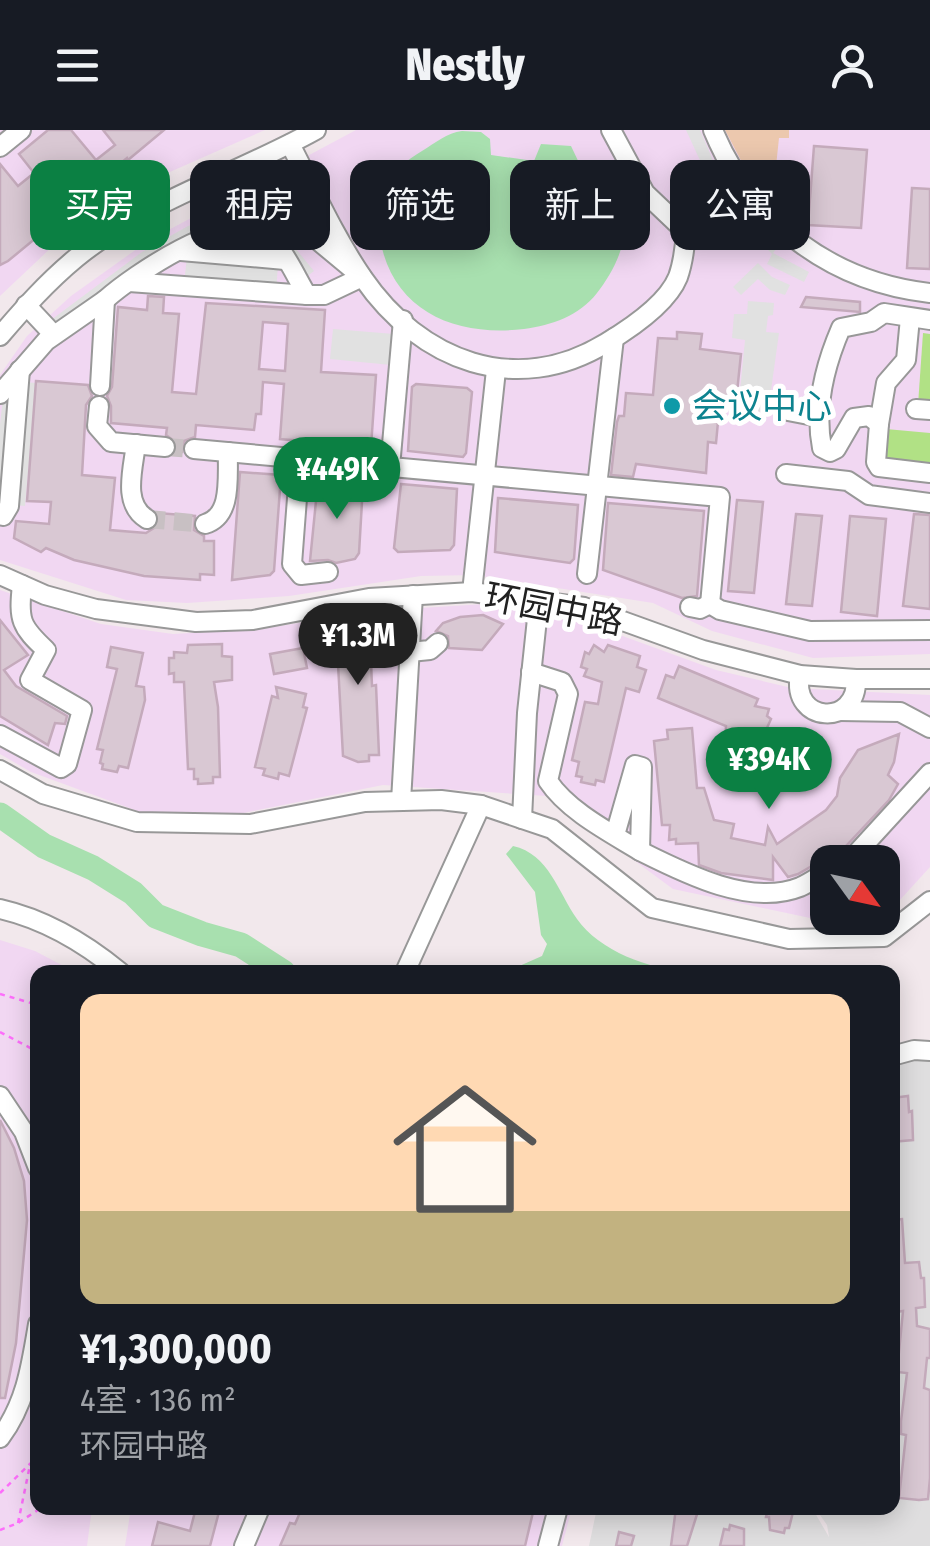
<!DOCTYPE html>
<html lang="zh">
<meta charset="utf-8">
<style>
:root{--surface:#171b24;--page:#242831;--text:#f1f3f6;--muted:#9ea1a6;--accent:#0b8043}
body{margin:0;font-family:"Fira Sans Condensed","Noto Sans SC",sans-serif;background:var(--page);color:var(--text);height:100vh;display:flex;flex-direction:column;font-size:38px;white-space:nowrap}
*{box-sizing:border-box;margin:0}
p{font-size:32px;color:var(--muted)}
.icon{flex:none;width:55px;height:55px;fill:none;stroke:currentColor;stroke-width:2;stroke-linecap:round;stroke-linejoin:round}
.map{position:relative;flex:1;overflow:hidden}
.drawer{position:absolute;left:30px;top:835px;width:870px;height:550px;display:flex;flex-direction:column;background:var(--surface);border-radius:20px;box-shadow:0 5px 25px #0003}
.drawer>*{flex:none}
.top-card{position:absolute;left:30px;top:30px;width:870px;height:90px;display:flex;gap:20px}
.needle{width:65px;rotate:123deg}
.controls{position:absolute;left:810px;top:715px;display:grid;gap:20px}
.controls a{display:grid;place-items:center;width:90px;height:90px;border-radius:20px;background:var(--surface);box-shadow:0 5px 25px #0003;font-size:50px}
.price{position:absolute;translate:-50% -85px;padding:0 22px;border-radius:35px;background:var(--accent);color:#fff;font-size:32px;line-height:65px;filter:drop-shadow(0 2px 5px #0008)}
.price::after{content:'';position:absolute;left:50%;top:60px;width:30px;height:22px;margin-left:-15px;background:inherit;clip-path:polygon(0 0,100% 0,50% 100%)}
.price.on{background:#222;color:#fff}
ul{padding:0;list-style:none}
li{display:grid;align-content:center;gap:20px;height:530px;padding:0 50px}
li span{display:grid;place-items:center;height:310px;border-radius:20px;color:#555}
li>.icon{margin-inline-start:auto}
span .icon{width:180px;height:180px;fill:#fffc;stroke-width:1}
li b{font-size:42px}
.chip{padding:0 35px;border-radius:20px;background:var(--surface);box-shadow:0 5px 25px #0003;font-size:35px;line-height:90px}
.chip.on{background:var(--accent);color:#fff}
header{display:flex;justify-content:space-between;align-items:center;height:130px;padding:0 50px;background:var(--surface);font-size:45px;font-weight:800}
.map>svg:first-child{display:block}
</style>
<header><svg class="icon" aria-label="menu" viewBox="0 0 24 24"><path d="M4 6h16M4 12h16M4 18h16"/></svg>Nestly<svg class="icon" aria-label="person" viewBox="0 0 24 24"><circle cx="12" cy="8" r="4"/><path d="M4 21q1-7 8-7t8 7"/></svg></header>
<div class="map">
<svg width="930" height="1416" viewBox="0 0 930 1416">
<rect width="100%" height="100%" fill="#f2e8ec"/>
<!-- residential -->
<path fill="#dfdedf" d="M904 930 930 931V1416H589L597 1378H812L829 1407 827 1395 815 1378H892L893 935Z"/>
<!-- commercial -->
<g fill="#f1d7f2">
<path d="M0 0H265L120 64 71 99 0 166Z"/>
<path d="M356 0H930V524L813 528 712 501 653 473 475 445 421 446 289 466 187 473 126 470 0 430V245L27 206 71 166 148 111Z"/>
<path d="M0 460 101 494 173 504 262 499 372 481 485 474 595 496 716 540 792 558 930 565V737L899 771 883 774 882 732H828L827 785 810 788 673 759 547 666 383 655 223 687 143 683 31 642 0 624Z"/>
<path d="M0 810 35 821 75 842H38V1378H92L87 1416H0Z"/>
<path d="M131 1378H572L562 1416H125Z"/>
</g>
<!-- grass -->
<path fill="#ecc8ae" d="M725 0H789V8H779L774 55 786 64 783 81 748 44Z"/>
<!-- pitch -->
<g fill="#b1e185">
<path d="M923 203 930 204V276L918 275Z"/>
<path d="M886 299 930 303V334L883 329Z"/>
</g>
<!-- parking -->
<g fill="#e1e1e1">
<path d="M686 0H700L719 44 734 68 779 116 773 123 809 142 804 152 767 134 772 124 725 76 709 50Z"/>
<path d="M239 80 260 82 272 90 314 141 305 148 248 91 231 93 56 199 51 190 142 122 188 96Z"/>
<path d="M187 127 278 136 276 161 184 153Z"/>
<path d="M758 133 772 147 790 155 785 165 770 160 758 149 741 165 733 157Z"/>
<path d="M748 171 774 173 773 185 768 186 766 202 779 203 768 282 738 281 745 210 732 208 734 184H747Z"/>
<path d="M333 199 394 204 391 235 330 229Z"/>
<path d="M24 252 36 253 25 376 14 375Z"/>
<path d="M3 268 13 269 3 370 0 369V294Z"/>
</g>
<!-- water -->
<g fill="#a8e0af">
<path d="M462 1 481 2 490 9 491 25 534 31 541 14 571 16 593 62 623 86C630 111 612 144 597 163 579 186 552 195 524 199 456 207 393 182 380 109 373 65 384 44 422 21 435 13 447 3 462 1Z"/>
<path d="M513 716C549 724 558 762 577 789 599 821 650 839 687 842H506L542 826 547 814 541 805 535 762 506 724Z"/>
</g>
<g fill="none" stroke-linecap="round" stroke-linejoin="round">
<!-- river -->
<path stroke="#a8e0af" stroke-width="25" d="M0 685 44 716 93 738 133 763 156 786 202 804 241 815 283 842"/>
</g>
<!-- building -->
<g fill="#d9c8d3" stroke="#c4aabb" stroke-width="2.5" fill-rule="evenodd">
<path d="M48 0H71L96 30 115 15 103 0H164L128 30 127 28 109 43 111 46 8 131 0 135V34L18 56 34 43 19 24Z"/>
<path d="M814 16 867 20 861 98 808 95Z"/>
<path d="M912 58 930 59V139L907 138Z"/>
<path d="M148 166 164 167 163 183 179 184 172 262 196 264 206 173 325 180 321 242 376 245 371 317 280 309 284 254 263 252 261 284H256L254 300 196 295 195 307 184 311 182 322H176L177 313 166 305 167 298 111 293V276L107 266 112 257 118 177 147 180ZM263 192 288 194 285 241 259 239Z"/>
<path d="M806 167 860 172V182L801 177Z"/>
<path d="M677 202 702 204 700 219 741 224 736 272 720 271 716 313 708 312 706 343 636 334 633 347 611 345 617 292 619 286H624L626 263 653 265 658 208 677 209Z"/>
<path d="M36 251 88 255 92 266 86 275 82 345 115 348 110 400 146 403 157 396 158 383 195 386 194 400 204 406V411H214V445L200 444V450L144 446 74 430 46 418 41 422 14 408 16 391 49 394 51 372 27 371Z"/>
<path d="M416 254 467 258 472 262 466 323 463 327 408 321 412 257Z"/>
<path d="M240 342 281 345 274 441 270 445 232 450Z"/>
<path d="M318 351 363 355 359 423 355 429 336 433 328 430 310 431Z"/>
<path d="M401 354 457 359 454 415 450 420 398 422 394 418Z"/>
<path d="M498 368 578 375 574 429 570 433 495 422Z"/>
<path d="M737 370 763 372 754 463 728 461Z"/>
<path d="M608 373 704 381 697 466 682 468 603 440Z"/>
<path d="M796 384 822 386 812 476 786 474Z"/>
<path d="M914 384 930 385V479L903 476Z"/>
<path d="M850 386 886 389 877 486 841 482Z"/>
<path d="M483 485 503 494 482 520 449 518 448 506 436 501 443 493 460 487Z"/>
<path d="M0 490 28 525 4 540 16 556 67 586 65 594 55 593 48 615 0 586Z"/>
<path d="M376 494 378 504 387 503 390 527 371 531 372 556 376 555 379 625H369V631L358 632 343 626 338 534 333 535 332 527 326 528 325 513H330L329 506H343L342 498Z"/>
<path d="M222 514V526L232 527V550L214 552 218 577 220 647H213V653L198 654V649H194V639H188L184 552H174V543L169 544V528H174V522L187 523 188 515Z"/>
<path d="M594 515 604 522 608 515 640 526 637 537 646 540 639 562 626 558 604 652 596 650 595 655 581 652 582 647 576 646 579 632 572 630 585 572 598 574 602 552 584 546 587 539 581 537 585 522 589 524Z"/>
<path d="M111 517 143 523 136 556 144 557 145 570 128 638 119 636 117 642 102 639 103 634 100 633 103 620 97 619 117 539 107 537Z"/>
<path d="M303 518 307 538 274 544 270 524Z"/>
<path d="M679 536 758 569 755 576 769 579 767 586 771 589 766 600 771 602 768 607 786 614 777 627H751L731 621 732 619 725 614 726 596 658 568 666 545 674 548Z"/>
<path d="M276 557 306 564 303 577 307 578 289 646 279 643 278 649 263 645 265 639 255 637 272 566 278 568Z"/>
<path d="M692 598 697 658H704L714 690 734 694 731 708 765 715 768 697 777 714 826 680 837 666 840 648 858 620 899 604 894 632 888 645 898 654 889 670 846 716 798 744 788 747 773 727V750L721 743 699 735 698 713 676 714V709L669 710 670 695H662L654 611 668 609 667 600Z"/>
<path d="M908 966 909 982 912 981 913 1010 892 1012V968Z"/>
<path d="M0 990 14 1018 24 1051 27 1090 16 1213 5 1268H0Z"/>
<path d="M902 1089 905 1133 919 1132 921 1148H924L925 1177 916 1178 917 1196 930 1199V1228H927L924 1258 930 1260V1348L928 1369 919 1370 899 1368 906 1305 901 1304V1291L907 1243 897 1242 903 1181 896 1182 892 1162V1090Z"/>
<path d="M196 1378H220L210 1416H152L158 1392 190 1401Z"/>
<path d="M302 1378H534L525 1416H280L290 1393 295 1394Z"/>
<path d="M676 1378H699L687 1416H671Z"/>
<path d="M768 1378H794L789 1398H785L784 1403 770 1400 769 1387H766Z"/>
<path d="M730 1395 744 1399V1416H720L724 1399 729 1400Z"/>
<path d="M619 1402 634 1406 631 1416H616Z"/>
</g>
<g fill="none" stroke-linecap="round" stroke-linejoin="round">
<!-- minor-tunnel -->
<g stroke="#c8c0c3" stroke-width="18" stroke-dasharray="18 9" stroke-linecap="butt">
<path d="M165 317 194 319"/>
<path d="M147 389 205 394"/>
</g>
<!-- minor casing -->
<g stroke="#989898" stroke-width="22">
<g id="minor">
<path d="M713 0C751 92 831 152 930 163"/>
<path d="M290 14C313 58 334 106 363 148 420 231 516 268 606 213 631 198 667 174 678 147 683 133 685 116 686 102L645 63 611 0"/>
<path d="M0 17 21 0"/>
<path d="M181 121 285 130"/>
<path d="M129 152 307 165"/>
<path d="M105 170C133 145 226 82 262 103 283 114 295 146 307 165H324L362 147 234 41"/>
<path d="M26 175 54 205"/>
<path d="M930 190 884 183 871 192 841 198C825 235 814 277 822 318L830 322 836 319 854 288 869 286 879 294 876 332 879 337 930 343"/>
<path d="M0 206C24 178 47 152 76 128 146 71 237 44 316 0"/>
<path d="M0 264 46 211 105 170 100 256"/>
<path d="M99 276 97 296 111 312 165 317"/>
<path d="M916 279 930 280"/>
<path d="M788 281 819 287"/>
<path d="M879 294 886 253 906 230 910 188"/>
<path d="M136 314C133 339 122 374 147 389"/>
<path d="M194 319 720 367 710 474 720 480 810 501 930 500"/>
<path d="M300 329 292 434 301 445 328 442"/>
<path d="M390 337 403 190"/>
<path d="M786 344 848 351 869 365 930 373"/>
<path d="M0 385 3 386 9 376 20 240"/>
<path d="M205 394C233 386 227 346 228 322"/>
<path d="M587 444 614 208"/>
<path d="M0 445 45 465 96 479 196 492 253 490 369 468 472 462 584 477 703 520 800 545 856 549H930"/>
<path d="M472 462 496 240"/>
<path d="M690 477 700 479 710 474"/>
<path d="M410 522 430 520 438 513"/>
<path d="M531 542 562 552 568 564 548 651C568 681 609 702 640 721L642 637 635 635 615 705"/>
<path d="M800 545C790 593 858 598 856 549"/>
<path d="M840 581 900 582 930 598"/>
<path d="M0 605 61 638 67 634 82 580 30 550 46 520C21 497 18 490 22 455"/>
<path d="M0 640 43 664 137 692 250 694 365 672 441 670 481 675 552 699 652 778 789 809 884 807 930 771"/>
<path d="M401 671 413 465"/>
<path d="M522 689 527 583 539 470"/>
<path d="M640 721C684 743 750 777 800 757 809 753 819 746 828 741"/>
<path d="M842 732 854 726 930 643"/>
<path d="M0 779C44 789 86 814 120 842"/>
<path d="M405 842 481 675"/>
<path d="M892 926 914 920 930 921"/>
<path d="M0 966 24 1002 38 1038"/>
<path d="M0 1308C26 1273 31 1236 38 1194"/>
<path d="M244 1416 260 1378"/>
<path d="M548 1416 558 1378"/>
</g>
</g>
<!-- path -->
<g stroke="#fd6efb" stroke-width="2.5" stroke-dasharray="5 5" stroke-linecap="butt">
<path d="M0 864 38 875"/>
<path d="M0 902 38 922"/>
<path d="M0 1363 38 1326"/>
<path d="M18 1393 30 1335"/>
<path d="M0 1400 18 1393 41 1378"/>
</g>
<!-- minor -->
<use href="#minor" stroke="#fff" stroke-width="18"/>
</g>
<!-- markers -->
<circle fill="#0f9aa8" stroke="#fff" stroke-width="4" cx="672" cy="276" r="10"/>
<g text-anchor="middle" stroke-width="10" stroke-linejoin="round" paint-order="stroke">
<!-- culture labels -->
<g font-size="35" fill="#0d838f" stroke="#fff" text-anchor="start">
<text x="692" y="288">会议中心</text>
</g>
<!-- street labels -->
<g font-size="35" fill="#212121" stroke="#fff">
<text transform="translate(554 479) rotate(11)" y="12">环园中路</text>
</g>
</g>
</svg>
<div class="controls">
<a><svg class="needle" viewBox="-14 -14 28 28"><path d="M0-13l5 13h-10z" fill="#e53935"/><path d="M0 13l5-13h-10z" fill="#9ea1a6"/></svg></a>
</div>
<b class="price" style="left:337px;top:392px">¥449K</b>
<b class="price on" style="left:358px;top:558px">¥1.3M</b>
<b class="price" style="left:769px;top:682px">¥394K</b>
<div class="top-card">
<a class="chip on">买房</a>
<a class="chip">租房</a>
<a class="chip">筛选</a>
<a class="chip">新上</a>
<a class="chip">公寓</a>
</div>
<section class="drawer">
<ul>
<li><span style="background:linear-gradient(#ffd9b3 70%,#c2b280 0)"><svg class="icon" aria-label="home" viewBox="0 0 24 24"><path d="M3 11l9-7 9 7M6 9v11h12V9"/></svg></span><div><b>¥1,300,000</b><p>4室 · 136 m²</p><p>环园中路</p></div></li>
</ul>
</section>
</div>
